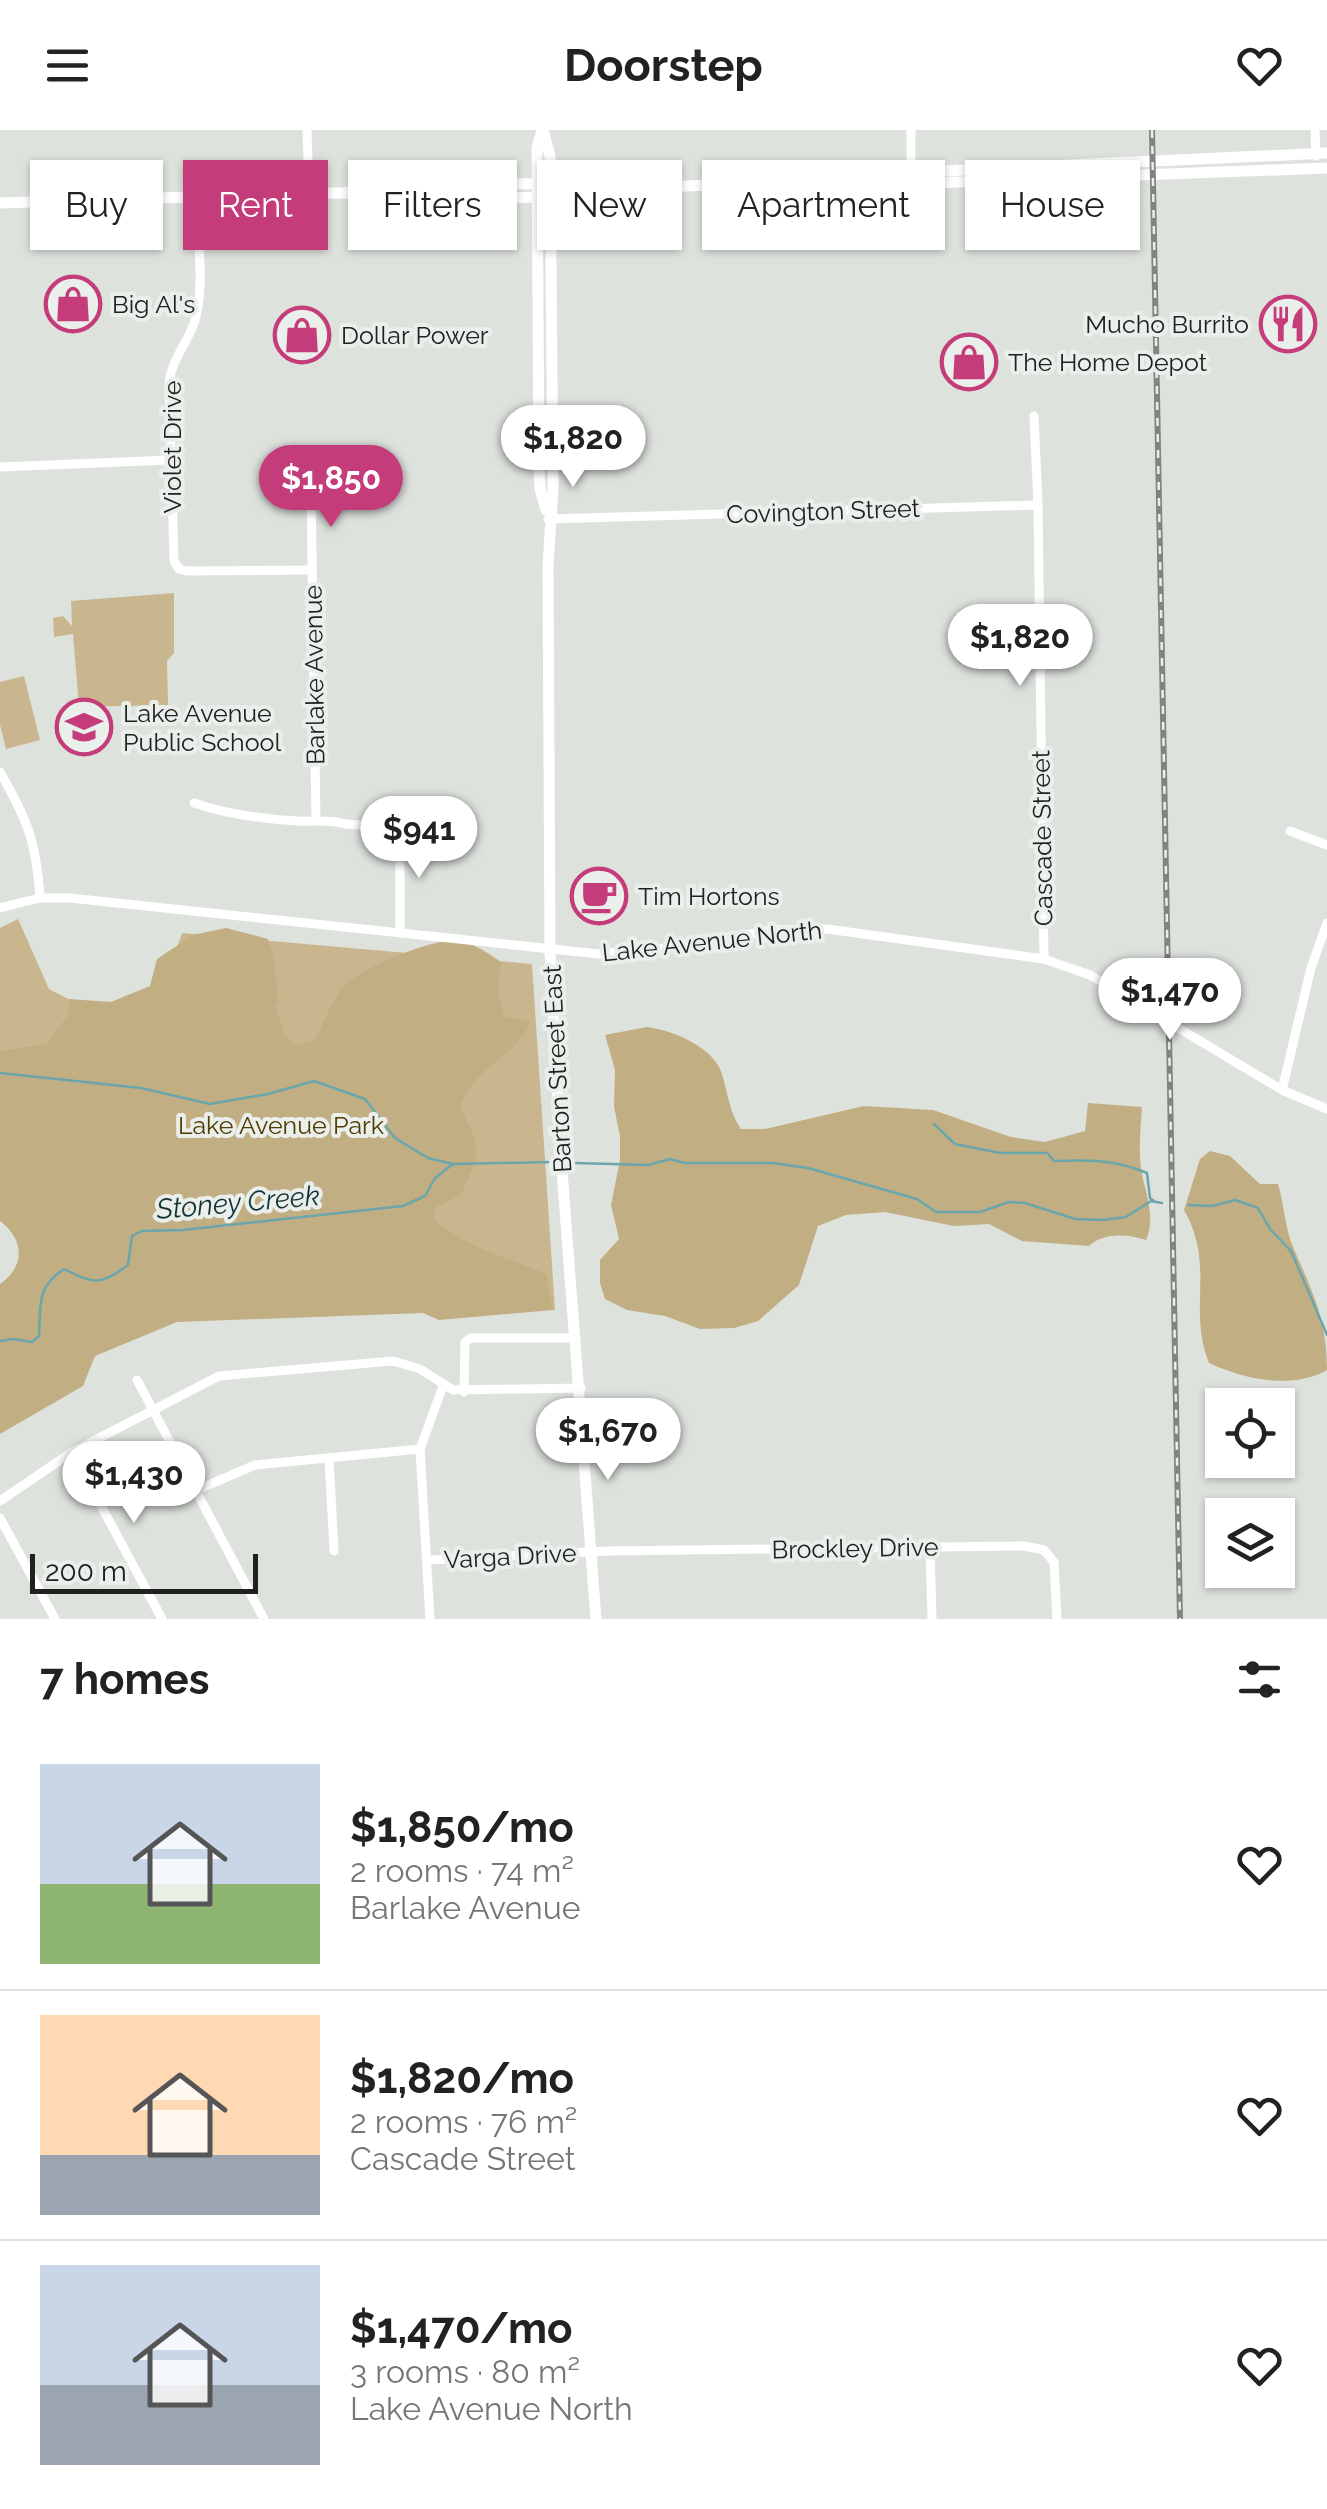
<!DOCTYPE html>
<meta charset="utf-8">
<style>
:root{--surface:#fff;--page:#f6f6f6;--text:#222;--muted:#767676;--line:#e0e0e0;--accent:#c43c79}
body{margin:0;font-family:Raleway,sans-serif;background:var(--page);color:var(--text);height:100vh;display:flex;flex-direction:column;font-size:38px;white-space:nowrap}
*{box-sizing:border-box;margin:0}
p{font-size:32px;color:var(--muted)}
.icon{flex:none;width:55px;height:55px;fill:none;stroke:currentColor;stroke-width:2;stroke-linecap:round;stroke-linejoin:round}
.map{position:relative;height:1489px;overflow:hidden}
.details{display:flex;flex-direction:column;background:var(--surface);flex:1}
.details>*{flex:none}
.top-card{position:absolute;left:30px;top:30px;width:1268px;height:90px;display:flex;gap:20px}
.tools{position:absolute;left:1205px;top:1258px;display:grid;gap:20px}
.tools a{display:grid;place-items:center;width:90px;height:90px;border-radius:0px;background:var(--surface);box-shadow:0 2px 8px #0004;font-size:50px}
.scale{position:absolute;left:30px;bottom:25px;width:228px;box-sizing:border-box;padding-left:10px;border:5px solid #202220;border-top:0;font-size:28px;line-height:35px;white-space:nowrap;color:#202220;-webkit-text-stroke:8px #ebefeb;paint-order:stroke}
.price{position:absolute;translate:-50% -85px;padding:0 22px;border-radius:35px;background:#fff;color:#222;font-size:32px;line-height:65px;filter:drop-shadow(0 2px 5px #0008)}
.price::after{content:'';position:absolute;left:50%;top:60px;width:30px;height:22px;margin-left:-15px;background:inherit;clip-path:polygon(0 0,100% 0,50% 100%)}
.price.on{background:var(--accent);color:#fff}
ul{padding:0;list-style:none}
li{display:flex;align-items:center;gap:30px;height:250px;padding:0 40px}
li+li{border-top:2px solid var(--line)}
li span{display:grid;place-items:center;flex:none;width:280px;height:200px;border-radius:0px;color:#555}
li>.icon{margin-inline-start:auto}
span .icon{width:120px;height:120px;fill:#fffc;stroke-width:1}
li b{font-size:42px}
h2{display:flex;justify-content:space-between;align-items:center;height:120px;padding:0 40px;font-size:42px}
.tag{padding:0 35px;border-radius:0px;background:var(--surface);box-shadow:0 2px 8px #0004;font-size:35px;line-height:90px}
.tag.on{background:var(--accent);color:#fff}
header{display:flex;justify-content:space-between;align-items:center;height:130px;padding:0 40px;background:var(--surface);font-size:45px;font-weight:700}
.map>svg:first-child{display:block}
</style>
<header><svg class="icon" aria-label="menu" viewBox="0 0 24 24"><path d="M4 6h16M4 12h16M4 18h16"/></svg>Doorstep<svg class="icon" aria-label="heart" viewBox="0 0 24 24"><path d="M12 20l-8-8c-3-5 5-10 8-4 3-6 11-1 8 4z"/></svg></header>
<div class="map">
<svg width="1327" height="1489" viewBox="0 0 1327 1489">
<rect width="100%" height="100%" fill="#dee2dd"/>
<!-- green -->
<g fill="#c9b68e">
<path d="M174 463V523L167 531 168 575 79 577 73 504 54 507 53 488 63 486 72 496 71 471Z"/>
<path d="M24 546 40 610 6 619 0 595V552Z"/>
<path d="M18 789 49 859 102 886 165 853 182 803 532 834 555 1180 200 1179 45 1112 0 1088V798Z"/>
</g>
<!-- forest -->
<g fill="#c2ae83">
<path d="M226 798 268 809 274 827 278 871 275 875 284 903 295 916 315 910C324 892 332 870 345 855 361 838 429 810 452 811 472 811 486 822 501 832L498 861 504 886 531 892C513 929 475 936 460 976L475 1009 476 1031 461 1064 435 1078 433 1087C454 1114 514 1130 546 1144L553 1180 439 1190 423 1183 177 1192 95 1226 83 1256 0 1304V1154C26 1136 24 1109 0 1091V921L47 914 68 885 69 869 111 872 150 856 157 829 193 805Z"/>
<path d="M647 897C671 900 709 915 720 939 728 959 728 981 741 999H765L864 976 933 980 1011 1007 1045 1012 1085 1001 1088 973 1142 977C1141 994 1139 1011 1140 1028 1141 1056 1158 1083 1146 1110 1129 1104 1103 1102 1089 1116L1022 1111 989 1094 954 1096 885 1082 846 1085 818 1096 799 1155 758 1191 734 1198 700 1199 665 1186 627 1180 605 1169 600 1153V1130L619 1109 611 1075 620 1030V1006L614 977 615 940 605 905Z"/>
<path d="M1210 1021 1230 1026 1260 1054H1278C1284 1074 1285 1098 1293 1117 1312 1161 1327 1189 1327 1240 1292 1260 1243 1249 1209 1233 1187 1178 1216 1137 1184 1080L1200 1029Z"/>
</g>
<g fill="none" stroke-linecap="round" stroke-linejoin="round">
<!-- stream -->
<g stroke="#6aa6ab" stroke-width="2.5">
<path d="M0 943 141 958 210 974 268 964 314 951 365 969 395 1008 428 1028 453 1034 551 1032"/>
<path d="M934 994 955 1014 1000 1023H1047L1054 1031C1088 1030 1114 1029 1147 1043L1150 1068 1154 1071"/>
<path d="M575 1033 648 1035 670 1029 684 1033H772L808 1038 917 1069 936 1082H980L1009 1072 1025 1073 1075 1089 1103 1090 1126 1087 1151 1071 1162 1073"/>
<path d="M1189 1075 1212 1076 1235 1070 1258 1078 1270 1099 1291 1121 1327 1205"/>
<path d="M0 1211 13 1209 32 1212 39 1206C41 1178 35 1158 64 1139 94 1154 99 1156 128 1135L132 1106 142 1101 183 1100 403 1076 425 1066 435 1048 453 1034"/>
</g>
<!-- minor -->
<g stroke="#fff" stroke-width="9">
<path d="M307 0 309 63"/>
<path d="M911 0V47"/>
<path d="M1315 0 1316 26"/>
<path d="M195 65C197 101 205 152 196 187 190 211 172 227 169 253L174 431 179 439 187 441 312 440"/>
<path d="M1034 286 1038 375 1044 829"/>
<path d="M0 337 170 330"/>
<path d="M311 360 316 691"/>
<path d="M548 389 1038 375"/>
<path d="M0 642C28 691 36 711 40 768"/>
<path d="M194 673C226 684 263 689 297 691 314 692 328 689 345 694L459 702 473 699"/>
<path d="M1290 701 1327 715"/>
<path d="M0 778 40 768H70L599 824 667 818 773 800 827 799 1044 829 1090 845 1282 960 1327 979"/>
<path d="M400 803V698"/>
<path d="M1282 960 1311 838 1327 793"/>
<path d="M137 1250 264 1489"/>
<path d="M464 1262 465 1212 471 1208H576"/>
<path d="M72 1322 162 1489"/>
<path d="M329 1328 334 1421"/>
<path d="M197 1360 255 1335 420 1319"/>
<path d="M0 1371 72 1322 219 1246 393 1231 420 1239 453 1260 581 1258"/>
<path d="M0 1388 55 1489"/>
<path d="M930 1417 932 1489"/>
<path d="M429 1430 607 1421 1024 1416 1044 1420 1054 1432 1057 1489"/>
<path d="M430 1489 420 1319 443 1256"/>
</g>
<!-- major -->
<g stroke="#fff" stroke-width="11">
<path d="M542 0 537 18 539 337 540 359 546 380"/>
<path d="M543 0 550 26 553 357 548 436 550 821 561 1028 596 1489"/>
<path d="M912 47 933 53 1327 38"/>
<path d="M346 63 365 56 398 55 604 53 611 59"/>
<path d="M0 73 321 63H346L375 70 605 66 611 59 911 47 943 41 1327 23"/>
</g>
<!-- rail casing -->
<g stroke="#818481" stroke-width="6">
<path id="rail" d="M1152 0 1180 1489"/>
</g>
<!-- rail -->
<use href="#rail" stroke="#ebefeb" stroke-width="2.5" stroke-dasharray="8" stroke-linecap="butt"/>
</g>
<!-- icons -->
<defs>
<g id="shop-ring" transform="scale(2.875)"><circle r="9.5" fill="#ebefeb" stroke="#c43c79" stroke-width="1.5"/><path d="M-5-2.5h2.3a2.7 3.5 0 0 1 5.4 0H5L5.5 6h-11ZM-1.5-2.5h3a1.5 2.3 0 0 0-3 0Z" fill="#c43c79"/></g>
<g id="restaurant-ring" transform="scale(2.875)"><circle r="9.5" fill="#ebefeb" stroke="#c43c79" stroke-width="1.5"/><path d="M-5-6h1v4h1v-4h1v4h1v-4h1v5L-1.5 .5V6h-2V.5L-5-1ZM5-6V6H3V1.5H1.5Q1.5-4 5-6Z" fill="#c43c79"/></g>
<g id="school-ring" transform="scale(2.875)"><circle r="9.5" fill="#ebefeb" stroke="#c43c79" stroke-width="1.5"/><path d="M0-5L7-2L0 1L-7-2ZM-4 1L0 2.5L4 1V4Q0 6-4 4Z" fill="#c43c79"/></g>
<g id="cafe-ring" transform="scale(2.875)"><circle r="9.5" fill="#ebefeb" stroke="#c43c79" stroke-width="1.5"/><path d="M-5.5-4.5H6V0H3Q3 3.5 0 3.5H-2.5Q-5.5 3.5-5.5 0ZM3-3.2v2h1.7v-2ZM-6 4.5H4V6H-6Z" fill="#c43c79"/></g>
</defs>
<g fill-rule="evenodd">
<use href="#shop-ring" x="73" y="174"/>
<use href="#restaurant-ring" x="1288" y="194"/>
<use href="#shop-ring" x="302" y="205"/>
<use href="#shop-ring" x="969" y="232"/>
<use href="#school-ring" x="84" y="597"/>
<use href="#cafe-ring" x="599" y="766"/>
</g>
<g text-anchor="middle" stroke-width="8" stroke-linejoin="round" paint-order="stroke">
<!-- poi labels -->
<g font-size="25" fill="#202220" stroke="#ebefeb" text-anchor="start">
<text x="112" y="183">Big Al's</text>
<text x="1249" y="203" text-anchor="end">Mucho Burrito</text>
<text x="341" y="214">Dollar Power</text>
<text x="1008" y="241">The Home Depot</text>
<text x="123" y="592">Lake Avenue<tspan x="123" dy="29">Public School</tspan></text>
<text x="638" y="775">Tim Hortons</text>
</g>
<!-- street labels -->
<g font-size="25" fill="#202220" stroke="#ebefeb">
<text transform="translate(172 317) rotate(-90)" y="9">Violet Drive</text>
<text transform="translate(823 381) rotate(-2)" y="9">Covington Street</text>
<text transform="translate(314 545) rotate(-91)" y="9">Barlake Avenue</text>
<text transform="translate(1042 708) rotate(-91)" y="9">Cascade Street</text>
<text transform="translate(712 811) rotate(-6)" y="9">Lake Avenue North</text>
<text transform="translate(557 939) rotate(-93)" y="9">Barton Street East</text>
<text transform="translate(855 1418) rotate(-1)" y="9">Brockley Drive</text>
<text transform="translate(510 1426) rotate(-3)" y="9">Varga Drive</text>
</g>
<!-- park labels -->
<g font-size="25" fill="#503b02" stroke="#ebefeb">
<text x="281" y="1004">Lake Avenue Park</text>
</g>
<!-- water labels -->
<g font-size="28" font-style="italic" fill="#153437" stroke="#ebefeb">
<text transform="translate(238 1072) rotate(-5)" y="10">Stoney Creek</text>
</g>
</g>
</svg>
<div class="tools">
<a><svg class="icon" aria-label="locate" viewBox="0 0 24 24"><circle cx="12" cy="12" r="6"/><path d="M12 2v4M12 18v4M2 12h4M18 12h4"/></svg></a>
<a><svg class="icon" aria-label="layers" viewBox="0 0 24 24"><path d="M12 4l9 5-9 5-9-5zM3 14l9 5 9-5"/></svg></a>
</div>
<div class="scale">200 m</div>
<b class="price" style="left:573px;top:360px">$1,820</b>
<b class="price on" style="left:331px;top:400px">$1,850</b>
<b class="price" style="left:1020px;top:559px">$1,820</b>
<b class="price" style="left:419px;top:751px">$941</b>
<b class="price" style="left:1170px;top:913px">$1,470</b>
<b class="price" style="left:608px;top:1353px">$1,670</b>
<b class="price" style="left:134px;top:1396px">$1,430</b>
<div class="top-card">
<a class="tag">Buy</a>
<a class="tag on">Rent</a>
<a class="tag">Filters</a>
<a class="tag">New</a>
<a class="tag">Apartment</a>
<a class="tag">House</a>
</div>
</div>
<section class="details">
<h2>7 homes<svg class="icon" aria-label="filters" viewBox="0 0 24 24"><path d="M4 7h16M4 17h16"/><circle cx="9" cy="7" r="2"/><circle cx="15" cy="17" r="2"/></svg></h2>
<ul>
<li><span style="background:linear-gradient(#c9d6e8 60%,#8fb573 0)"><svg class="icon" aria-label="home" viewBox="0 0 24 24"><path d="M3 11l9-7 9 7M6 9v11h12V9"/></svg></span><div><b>$1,850/mo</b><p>2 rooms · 74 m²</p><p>Barlake Avenue</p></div><svg class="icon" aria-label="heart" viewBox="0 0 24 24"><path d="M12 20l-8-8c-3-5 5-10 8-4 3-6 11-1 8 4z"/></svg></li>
<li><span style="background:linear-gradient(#ffd9b3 70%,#9aa5b1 0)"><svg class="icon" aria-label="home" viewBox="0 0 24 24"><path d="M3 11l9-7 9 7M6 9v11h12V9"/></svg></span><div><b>$1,820/mo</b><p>2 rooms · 76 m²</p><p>Cascade Street</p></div><svg class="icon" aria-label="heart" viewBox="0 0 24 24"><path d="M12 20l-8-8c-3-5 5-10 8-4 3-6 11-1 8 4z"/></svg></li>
<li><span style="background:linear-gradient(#c9d6e8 60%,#9aa5b1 0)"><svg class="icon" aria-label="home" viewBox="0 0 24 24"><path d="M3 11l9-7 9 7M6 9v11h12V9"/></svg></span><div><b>$1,470/mo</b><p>3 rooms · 80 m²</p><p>Lake Avenue North</p></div><svg class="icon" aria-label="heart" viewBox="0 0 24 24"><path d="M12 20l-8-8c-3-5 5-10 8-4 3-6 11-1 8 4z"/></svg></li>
</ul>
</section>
